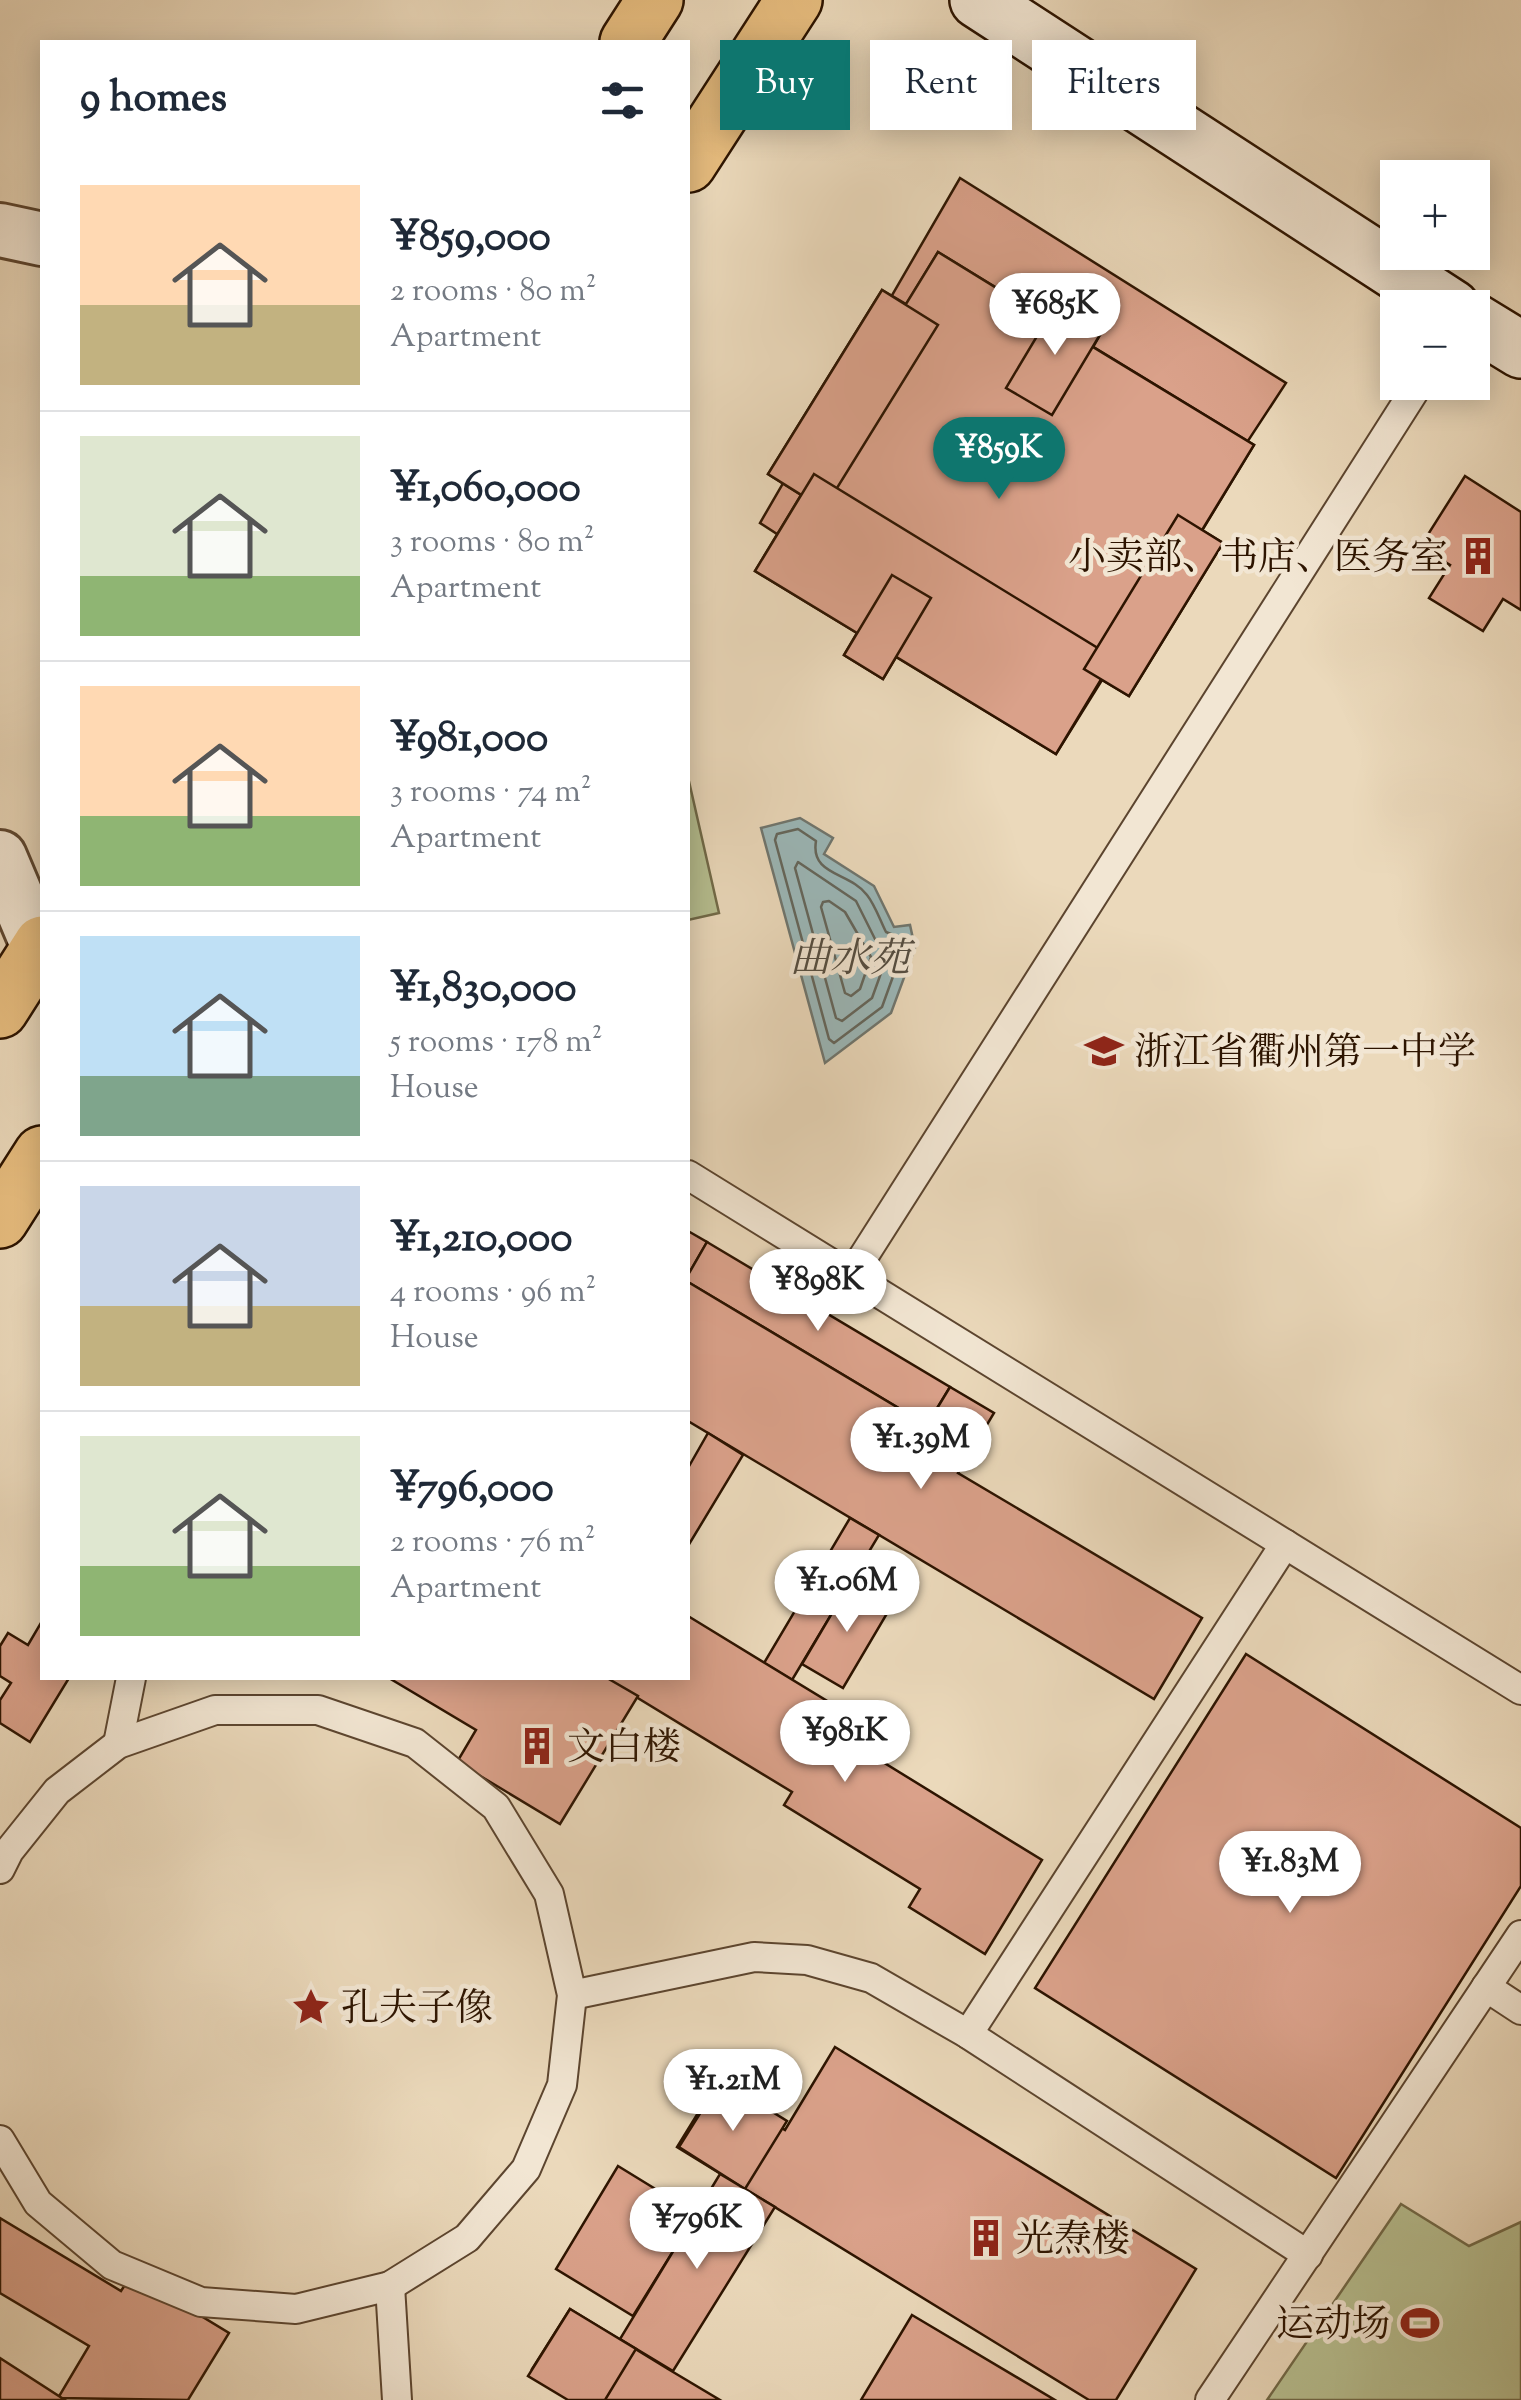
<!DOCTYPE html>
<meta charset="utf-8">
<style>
:root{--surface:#fff;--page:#f2f2f3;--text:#1f2937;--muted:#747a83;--line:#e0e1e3;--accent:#0f766e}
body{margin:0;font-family:"Sorts Mill Goudy","Noto Serif SC",serif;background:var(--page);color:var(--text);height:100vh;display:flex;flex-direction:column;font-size:38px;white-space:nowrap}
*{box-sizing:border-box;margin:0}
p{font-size:32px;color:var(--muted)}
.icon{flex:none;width:55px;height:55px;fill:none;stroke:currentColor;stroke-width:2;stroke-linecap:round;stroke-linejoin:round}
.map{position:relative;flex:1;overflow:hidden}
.sheet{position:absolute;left:40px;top:40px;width:650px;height:1640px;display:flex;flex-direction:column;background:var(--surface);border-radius:0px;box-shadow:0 5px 25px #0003}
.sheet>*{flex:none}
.banner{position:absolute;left:720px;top:40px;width:650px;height:90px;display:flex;gap:20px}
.fabs{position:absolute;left:1380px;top:160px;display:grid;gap:20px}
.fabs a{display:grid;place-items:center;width:110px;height:110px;border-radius:0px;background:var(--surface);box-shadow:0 5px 25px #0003;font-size:50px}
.price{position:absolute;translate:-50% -85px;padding:0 22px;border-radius:35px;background:#fff;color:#222;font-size:32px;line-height:65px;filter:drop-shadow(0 2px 5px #0008)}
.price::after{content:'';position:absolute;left:50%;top:60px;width:30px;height:22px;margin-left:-15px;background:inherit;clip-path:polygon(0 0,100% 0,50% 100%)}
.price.on{background:var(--accent);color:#fff}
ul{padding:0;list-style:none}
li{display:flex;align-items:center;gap:30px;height:250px;padding:0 40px}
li+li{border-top:2px solid var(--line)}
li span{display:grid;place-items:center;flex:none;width:280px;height:200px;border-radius:0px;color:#555}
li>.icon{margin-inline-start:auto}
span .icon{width:120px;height:120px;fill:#fffc;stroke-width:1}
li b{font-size:42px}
h2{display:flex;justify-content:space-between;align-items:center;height:120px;padding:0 40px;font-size:42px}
.tag{padding:0 35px;border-radius:0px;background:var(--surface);box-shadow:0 5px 25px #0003;font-size:35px;line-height:90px}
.tag.on{background:var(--accent);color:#fff}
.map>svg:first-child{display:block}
</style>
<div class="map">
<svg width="1521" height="2400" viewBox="0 0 1521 2400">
<rect width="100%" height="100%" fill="#ebd9bb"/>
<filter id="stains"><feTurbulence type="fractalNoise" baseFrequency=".002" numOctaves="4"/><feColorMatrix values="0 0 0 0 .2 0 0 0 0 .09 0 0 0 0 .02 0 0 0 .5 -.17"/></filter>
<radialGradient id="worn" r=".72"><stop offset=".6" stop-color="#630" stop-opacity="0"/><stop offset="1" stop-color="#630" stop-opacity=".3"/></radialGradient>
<!-- green -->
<g fill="#b7bf90" stroke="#726a48" stroke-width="2.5">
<path d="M688 777 719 913 688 920Z"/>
<path d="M1401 2204 1469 2246 1521 2222V2400H1267Z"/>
</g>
<!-- water -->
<path fill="#9bb8b9" stroke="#6f766f" stroke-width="2.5" d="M800 818 833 838 824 854 874 886 894 927 910 925 915 948 891 1013 825 1063 761 828Z"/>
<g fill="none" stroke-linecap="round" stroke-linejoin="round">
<!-- shore -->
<g stroke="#64665c" stroke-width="2.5">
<path d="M798 829 816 841C810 876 850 872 867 895 875 905 880 920 886 932L901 938 904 946 882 1007 834 1043 829 1039 775 840 777 834Z"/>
<path d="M798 862 856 901 875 939 889 951 872 998 842 1021 836 1018 795 868Z"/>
<path d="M829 901 845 912 871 957 860 989 851 996 845 993 821 907 823 902Z"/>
</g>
</g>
<!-- building -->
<g fill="#daa18a" stroke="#2d1400" stroke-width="2.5">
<path d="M960 178 1286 383 1064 721 760 523Z"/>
<path d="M938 252 1254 445 1186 557 870 364Z"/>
<path d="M938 252 1047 319 1058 301 1104 328 1093 347 1254 445 1202 530 1223 543 1129 696 1102 680 1056 754 896 657 883 679 844 655 857 633 755 571 801 495 768 474 882 290 906 304Z"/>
<path d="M882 290 938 325 824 509 768 474Z"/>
<path d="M1058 301 1104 328 1052 415 1006 388Z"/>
<path d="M814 474 1114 658 1056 754 755 571Z"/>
<path d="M1465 476 1521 512V610L1503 599 1483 631 1429 598 1450 565 1420 547Z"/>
<path d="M1178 515 1223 543 1129 696 1084 669Z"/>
<path d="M892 575 931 598 883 679 844 655Z"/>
<path d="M688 1231 707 1242 688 1275Z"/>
<path d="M707 1242 950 1387 927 1425 688 1282V1275Z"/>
<path d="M688 1282 927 1425 950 1387 994 1413 958 1473 1202 1618 1154 1699 688 1421Z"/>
<path d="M708 1433 743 1455 688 1546V1468Z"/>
<path d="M850 1518 879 1535 792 1680 764 1663Z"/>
<path d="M851 1581 892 1605 843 1688 802 1664Z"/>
<path d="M688 1616 837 1707 826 1727 1042 1860 985 1954 909 1907 920 1889 784 1805 792 1792 605 1678H688Z"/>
<path d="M42 1621V1678H69L30 1742 0 1723V1700L11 1683 0 1676V1646L8 1633 28 1645Z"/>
<path d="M1246 1654 1521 1828V1886L1336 2178 1035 1988Z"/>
<path d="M389 1678H607L638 1696 560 1824 457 1762 476 1730Z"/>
<path d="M835 2047 1196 2269 1116 2400H1089L677 2147 714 2087 785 2130Z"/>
<path d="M721 2080 787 2121 745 2189 679 2147Z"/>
<path d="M618 2166 696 2214 633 2316 556 2269Z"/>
<path d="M720 2174 775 2207 673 2371 620 2339Z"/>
<path d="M0 2218 121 2291 132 2274 229 2333 188 2400 58 2398 89 2346 0 2293Z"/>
<path d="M570 2309 668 2369 720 2400H583L532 2369Z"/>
<path d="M570 2309 636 2349 605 2400H568L528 2376Z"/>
<path d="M912 2315 1055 2400H861Z"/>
<path d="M0 2358 65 2400H0Z"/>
</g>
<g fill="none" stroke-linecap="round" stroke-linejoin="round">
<!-- lane casing -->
<g stroke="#5c452f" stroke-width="32">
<g id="lane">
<path d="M688 1175 1521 1690"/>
<path d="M851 1276 1420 382"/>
<path d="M118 1744 131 1678"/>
<path d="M0 1869 9 1851 57 1791 118 1744 215 1710H318L415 1743 496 1807 549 1894 572 1995 562 2085 526 2169 467 2238 390 2286 296 2309 201 2302 112 2265 38 2203 0 2140"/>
<path d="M1486 1987 1521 2010"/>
<path d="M572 1995 754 1957 807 1960 871 1978 968 2034 1308 2255"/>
<path d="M968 2034 1285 1544"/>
<path d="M390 2286 397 2400"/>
<path d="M1210 2400 1521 1935"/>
</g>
</g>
<!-- street casing -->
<g stroke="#5c452f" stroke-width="58">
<g id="street">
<path d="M0 230 42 239"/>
<path d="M0 857 39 949"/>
</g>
</g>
<!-- secondary casing -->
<g stroke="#2d1400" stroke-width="60">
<g id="secondary">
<path d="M978 0 1452 308"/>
<path d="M1472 320 1521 350"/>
</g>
</g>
<!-- primary casing -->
<g stroke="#2d1400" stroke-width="60">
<g id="primary">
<path d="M628 42 655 0"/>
<path d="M688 164 794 0"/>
<path d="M0 1010 42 944"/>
<path d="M0 1220 42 1154"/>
</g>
</g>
<!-- lane -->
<use href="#lane" stroke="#f2e6d3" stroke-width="28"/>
<!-- street -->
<use href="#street" stroke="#f2e6d3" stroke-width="52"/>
<!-- secondary -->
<use href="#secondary" stroke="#f2e6d3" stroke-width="55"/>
<!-- primary -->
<use href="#primary" stroke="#e6bc7e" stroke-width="55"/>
</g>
<!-- icons -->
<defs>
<g id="building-bare" transform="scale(3)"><path d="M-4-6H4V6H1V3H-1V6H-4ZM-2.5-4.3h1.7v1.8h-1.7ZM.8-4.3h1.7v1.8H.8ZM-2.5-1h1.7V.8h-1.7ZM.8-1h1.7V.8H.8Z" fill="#8f2418" stroke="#f2e6d3" stroke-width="2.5" paint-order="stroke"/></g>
<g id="school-bare" transform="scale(3)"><path d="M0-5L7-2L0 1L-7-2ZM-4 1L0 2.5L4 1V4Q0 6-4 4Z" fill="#8f2418" stroke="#f2e6d3" stroke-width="2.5" paint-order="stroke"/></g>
<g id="sight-bare" transform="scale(3)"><path d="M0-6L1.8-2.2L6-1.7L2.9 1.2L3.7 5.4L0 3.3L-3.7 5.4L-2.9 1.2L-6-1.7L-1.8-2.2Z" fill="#8f2418" stroke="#f2e6d3" stroke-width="2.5" paint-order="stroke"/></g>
<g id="stadium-bare" transform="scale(3)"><path d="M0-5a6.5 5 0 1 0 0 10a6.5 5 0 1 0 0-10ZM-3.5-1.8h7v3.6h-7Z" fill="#8f2418" stroke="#f2e6d3" stroke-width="2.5" paint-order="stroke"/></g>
</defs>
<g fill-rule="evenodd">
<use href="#building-bare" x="1478" y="556"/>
<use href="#school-bare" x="1104" y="1051"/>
<use href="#building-bare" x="537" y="1746"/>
<use href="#sight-bare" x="311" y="2007"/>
<use href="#building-bare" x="986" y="2238"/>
<use href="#stadium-bare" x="1420" y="2323"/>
</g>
<g text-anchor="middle" stroke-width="9" stroke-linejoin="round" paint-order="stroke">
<!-- poi labels -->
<g font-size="38" fill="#2d1400" stroke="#f2e6d3" text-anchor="start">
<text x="1448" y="569" text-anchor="end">小卖部、书店、医务室</text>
<text x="1134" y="1064">浙江省衢州第一中学</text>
<text x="567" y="1759">文白楼</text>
<text x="341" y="2020">孔夫子像</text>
<text x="1016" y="2251">光焘楼</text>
<text x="1390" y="2336" text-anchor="end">运动场</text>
</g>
<!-- water labels -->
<g font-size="40" font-style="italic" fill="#544d41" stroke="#f2e6d3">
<text x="850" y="971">曲水苑</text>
</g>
</g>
<rect width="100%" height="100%" filter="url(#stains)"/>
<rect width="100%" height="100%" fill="url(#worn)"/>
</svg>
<div class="fabs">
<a>+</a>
<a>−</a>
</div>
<b class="price" style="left:1055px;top:358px">¥685K</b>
<b class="price on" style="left:999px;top:502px">¥859K</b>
<b class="price" style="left:818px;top:1334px">¥898K</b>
<b class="price" style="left:921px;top:1492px">¥1.39M</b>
<b class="price" style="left:847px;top:1635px">¥1.06M</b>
<b class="price" style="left:845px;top:1785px">¥981K</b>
<b class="price" style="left:1290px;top:1916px">¥1.83M</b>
<b class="price" style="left:733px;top:2134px">¥1.21M</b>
<b class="price" style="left:697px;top:2272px">¥796K</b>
<div class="banner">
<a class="tag on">Buy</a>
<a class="tag">Rent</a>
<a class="tag">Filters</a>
</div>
<section class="sheet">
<h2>9 homes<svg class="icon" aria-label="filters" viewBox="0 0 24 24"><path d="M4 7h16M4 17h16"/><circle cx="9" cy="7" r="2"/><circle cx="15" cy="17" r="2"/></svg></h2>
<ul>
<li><span style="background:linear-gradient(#ffd9b3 60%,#c2b280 0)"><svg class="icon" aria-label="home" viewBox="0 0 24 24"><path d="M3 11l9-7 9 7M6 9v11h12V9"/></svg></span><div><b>¥859,000</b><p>2 rooms · 80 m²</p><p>Apartment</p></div></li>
<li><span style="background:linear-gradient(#dfe7d0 70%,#8fb573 0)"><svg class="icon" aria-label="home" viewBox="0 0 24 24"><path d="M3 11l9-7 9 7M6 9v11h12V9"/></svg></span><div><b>¥1,060,000</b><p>3 rooms · 80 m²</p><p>Apartment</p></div></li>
<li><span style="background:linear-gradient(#ffd9b3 65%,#8fb573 0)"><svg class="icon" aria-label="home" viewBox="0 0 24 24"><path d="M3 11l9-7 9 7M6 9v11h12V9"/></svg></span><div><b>¥981,000</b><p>3 rooms · 74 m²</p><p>Apartment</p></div></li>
<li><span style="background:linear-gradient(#bfe0f5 70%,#7fa58c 0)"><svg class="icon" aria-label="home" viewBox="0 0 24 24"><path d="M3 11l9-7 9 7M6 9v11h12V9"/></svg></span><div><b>¥1,830,000</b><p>5 rooms · 178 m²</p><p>House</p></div></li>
<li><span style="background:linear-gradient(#c9d6e8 60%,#c2b280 0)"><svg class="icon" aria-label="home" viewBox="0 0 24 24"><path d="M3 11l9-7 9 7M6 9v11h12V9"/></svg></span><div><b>¥1,210,000</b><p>4 rooms · 96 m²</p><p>House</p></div></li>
<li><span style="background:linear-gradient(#dfe7d0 65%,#8fb573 0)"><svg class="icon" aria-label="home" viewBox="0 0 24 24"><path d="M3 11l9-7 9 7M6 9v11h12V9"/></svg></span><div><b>¥796,000</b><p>2 rooms · 76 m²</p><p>Apartment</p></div></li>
</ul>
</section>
</div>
